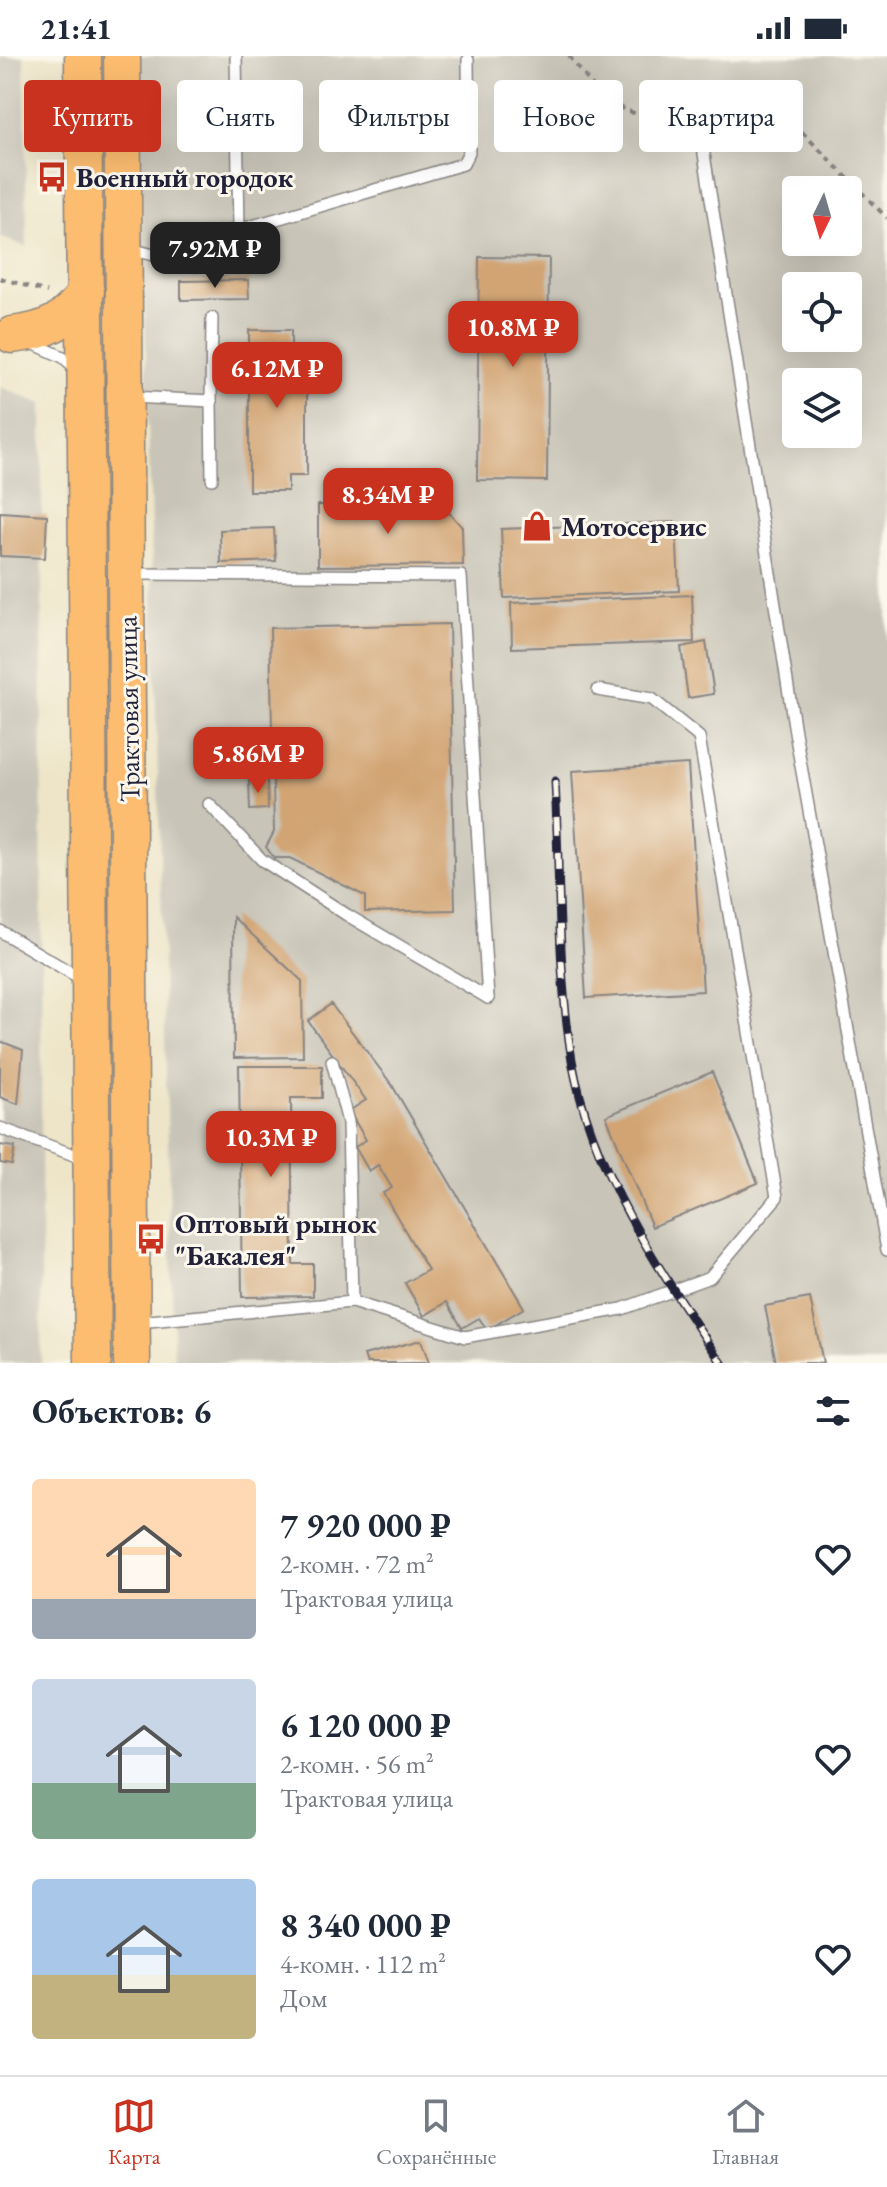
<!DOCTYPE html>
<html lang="ru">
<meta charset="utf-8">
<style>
:root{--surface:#fff;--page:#f6f6f7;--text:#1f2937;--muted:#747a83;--line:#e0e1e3;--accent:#c8321e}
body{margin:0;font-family:"EB Garamond",serif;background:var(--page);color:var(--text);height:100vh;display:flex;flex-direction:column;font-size:30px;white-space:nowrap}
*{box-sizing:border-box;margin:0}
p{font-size:26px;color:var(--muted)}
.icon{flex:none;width:44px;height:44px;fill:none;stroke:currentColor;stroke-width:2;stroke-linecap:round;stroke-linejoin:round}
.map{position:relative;height:1307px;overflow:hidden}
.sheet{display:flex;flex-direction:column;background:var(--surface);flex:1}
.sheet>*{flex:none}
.top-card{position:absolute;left:24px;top:24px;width:840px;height:72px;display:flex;gap:16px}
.needle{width:52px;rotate:185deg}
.controls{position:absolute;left:782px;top:120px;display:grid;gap:16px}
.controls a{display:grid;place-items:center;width:80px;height:80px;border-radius:8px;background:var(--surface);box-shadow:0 8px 32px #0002;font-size:40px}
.price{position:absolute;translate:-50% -68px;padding:0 18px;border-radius:16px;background:var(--accent);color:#fff;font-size:26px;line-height:52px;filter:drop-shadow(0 2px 4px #0008)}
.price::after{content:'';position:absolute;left:50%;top:48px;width:24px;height:18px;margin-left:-12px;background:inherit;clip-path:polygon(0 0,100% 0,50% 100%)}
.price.on{background:#222;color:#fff}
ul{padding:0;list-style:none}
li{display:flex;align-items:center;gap:24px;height:200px;padding:0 32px}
li span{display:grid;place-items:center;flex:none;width:224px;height:160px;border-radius:8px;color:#555}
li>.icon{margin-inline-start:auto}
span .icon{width:96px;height:96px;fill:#fffc;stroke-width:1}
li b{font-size:34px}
h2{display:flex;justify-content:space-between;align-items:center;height:96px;padding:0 32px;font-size:34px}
.tag{padding:0 28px;border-radius:8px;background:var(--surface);box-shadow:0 8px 32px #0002;font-size:28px;line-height:72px}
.tag.on{background:var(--accent);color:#fff}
.status{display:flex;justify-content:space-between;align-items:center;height:56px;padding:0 40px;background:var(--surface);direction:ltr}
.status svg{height:22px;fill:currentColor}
.menu{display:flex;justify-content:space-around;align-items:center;height:112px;border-top:2px solid var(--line);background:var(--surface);font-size:22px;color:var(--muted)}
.menu a{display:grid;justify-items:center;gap:4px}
.menu .on{color:var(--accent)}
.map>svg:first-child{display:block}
</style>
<div class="status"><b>21:41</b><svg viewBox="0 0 49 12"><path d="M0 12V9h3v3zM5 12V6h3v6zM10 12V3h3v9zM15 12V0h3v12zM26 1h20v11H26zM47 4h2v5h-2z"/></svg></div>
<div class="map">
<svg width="887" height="1307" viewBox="0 0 887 1307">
<rect width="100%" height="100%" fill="#fbf7ec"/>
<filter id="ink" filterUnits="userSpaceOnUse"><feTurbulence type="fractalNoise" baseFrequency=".0125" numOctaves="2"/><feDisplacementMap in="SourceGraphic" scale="16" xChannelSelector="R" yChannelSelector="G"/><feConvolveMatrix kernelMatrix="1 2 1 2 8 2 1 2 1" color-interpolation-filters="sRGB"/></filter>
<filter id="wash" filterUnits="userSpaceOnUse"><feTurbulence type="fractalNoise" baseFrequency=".006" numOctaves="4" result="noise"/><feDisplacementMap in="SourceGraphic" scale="32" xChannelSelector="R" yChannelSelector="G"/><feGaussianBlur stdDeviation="1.8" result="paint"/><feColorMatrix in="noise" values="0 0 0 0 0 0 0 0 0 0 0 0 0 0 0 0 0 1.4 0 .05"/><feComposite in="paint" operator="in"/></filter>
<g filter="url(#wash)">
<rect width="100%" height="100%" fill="#eee5c8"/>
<!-- industrial -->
<g fill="#c8c4b8" fill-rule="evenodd">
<path d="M0 0H24L27 191 0 181Z"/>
<path d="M138 0H887V1307H174ZM796 134H848V186H796ZM796 230H848V282H796ZM796 326H848V378H796Z"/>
<path d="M0 331 42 348 41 1307H0Z"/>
</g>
<g id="blocks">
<!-- building -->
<g fill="#d2a473">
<path d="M251 187H268V198L250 197Z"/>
<path d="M245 189V198L233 199 232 190Z"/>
<path d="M479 201 549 202 547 425 477 424Z"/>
<path d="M248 224 249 243 181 244V225Z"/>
<path d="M249 274H291V292L307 291V420H288V435H249Z"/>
<path d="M441 448 462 471 463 509 318 510V449Z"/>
<path d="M0 456 47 459 45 502 0 500Z"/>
<path d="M676 466 679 535 504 542 501 473Z"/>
<path d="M274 472 276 505 221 507 220 474Z"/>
<path d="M692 539 694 586 512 592 511 547Z"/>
<path d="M449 568 455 854 365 856V840L290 802H274L266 791 274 776 270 572Z"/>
<path d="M706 586 714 638 688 642 681 591Z"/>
<path d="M688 708 703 935 586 942 572 715Z"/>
<path d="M249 724H267L268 753 250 754Z"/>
<path d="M233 861 302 925 303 1001 234 1002Z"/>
<path d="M331 948 392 1029 524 1252 487 1274 479 1262 462 1272 447 1246 424 1260 405 1227 428 1214 383 1137 392 1132 378 1109 369 1115 355 1091 366 1084 349 1055 366 1044 308 965Z"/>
<path d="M0 985 23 994 18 1048 0 1041Z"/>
<path d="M239 1010H322V1042H291L293 1208H313V1240L242 1241Z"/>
<path d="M712 1016 758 1127 652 1171 606 1060Z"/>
<path d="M0 1089 15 1091 12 1109 0 1107Z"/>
<path d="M810 1242 823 1307H776L765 1250Z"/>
<path d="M421 1284 429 1307H367L364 1299Z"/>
</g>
</g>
</g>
<g filter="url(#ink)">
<use href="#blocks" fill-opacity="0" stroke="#888482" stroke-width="2"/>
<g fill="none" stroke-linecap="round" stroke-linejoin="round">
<!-- lane casing -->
<g stroke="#888482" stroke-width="14">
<g id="lane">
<path d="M236 0 239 174"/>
<path d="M698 60 795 676 887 1194"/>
<path d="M200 179 239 174 463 108 469 96 468 4"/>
<path d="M129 197 142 196 196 210"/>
<path d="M30 286 63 301 77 313"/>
<path d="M131 341 211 345 212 423"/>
<path d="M211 345 212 262"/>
<path d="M131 518 461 520 488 942"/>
<path d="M209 748 262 804 347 859 488 942"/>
<path d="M0 875 85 925"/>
<path d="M0 1072 85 1103"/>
<path d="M352 1246 465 1281 622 1253 710 1221 777 1141 699 681 652 643 598 634"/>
<path d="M138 1266 352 1246 348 1066 332 1005"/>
</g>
</g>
<!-- primary casing -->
<g stroke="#888482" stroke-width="39">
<g id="primary">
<path d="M83 0 93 1307"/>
<path d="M122 0 132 1307"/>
<path d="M12 279C47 275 66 266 86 236"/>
</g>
</g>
<!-- path -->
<g stroke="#888482" stroke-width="4" stroke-dasharray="6 6" stroke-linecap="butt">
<path d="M569 0 604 45 683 77"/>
<path d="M718 83 802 76 887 162"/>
<path d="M0 222 47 236"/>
</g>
<!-- lane -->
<use href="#lane" stroke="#fff" stroke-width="11"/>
<!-- primary -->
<use href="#primary" stroke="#fcbd6f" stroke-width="36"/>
<!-- rail casing -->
<g stroke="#22223b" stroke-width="9">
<path id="rail" d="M555 725C560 817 557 913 572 1004 591 1115 660 1215 722 1307"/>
</g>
<!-- rail -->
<use href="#rail" stroke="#fbf7ec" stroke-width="6" stroke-dasharray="18" stroke-linecap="butt"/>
</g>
</g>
<!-- icons -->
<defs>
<g id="bus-bare" transform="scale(2.4)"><path d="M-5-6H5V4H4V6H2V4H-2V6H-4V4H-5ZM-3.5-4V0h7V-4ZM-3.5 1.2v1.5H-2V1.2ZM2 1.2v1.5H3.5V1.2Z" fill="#c8321e" stroke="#fbf7ec" stroke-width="2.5" paint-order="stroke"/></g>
<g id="shop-bare" transform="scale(2.4)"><path d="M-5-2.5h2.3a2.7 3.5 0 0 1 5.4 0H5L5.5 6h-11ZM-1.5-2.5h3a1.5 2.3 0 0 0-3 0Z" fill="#c8321e" stroke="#fbf7ec" stroke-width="2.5" paint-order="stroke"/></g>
</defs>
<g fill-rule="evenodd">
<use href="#bus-bare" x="52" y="121"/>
<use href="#shop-bare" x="537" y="470"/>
<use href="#bus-bare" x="151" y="1183"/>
</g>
<g text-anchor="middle" stroke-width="6" stroke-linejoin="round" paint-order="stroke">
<!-- poi labels -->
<g font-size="28" font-weight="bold" fill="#22223b" stroke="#fbf7ec" text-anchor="start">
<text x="76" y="131">Военный городок</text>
<text x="561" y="480">Мотосервис</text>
<text x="175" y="1177">Оптовый рынок<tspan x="175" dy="32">"Бакалея"</tspan></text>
</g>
<!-- street labels -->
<g font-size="28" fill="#22223b" stroke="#fbf7ec">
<text transform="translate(128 653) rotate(-91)" y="10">Трактовая улица</text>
</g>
</g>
</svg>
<div class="controls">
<a><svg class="needle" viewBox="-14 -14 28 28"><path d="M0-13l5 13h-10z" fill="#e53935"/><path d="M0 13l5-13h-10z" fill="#747a83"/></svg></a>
<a><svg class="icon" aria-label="locate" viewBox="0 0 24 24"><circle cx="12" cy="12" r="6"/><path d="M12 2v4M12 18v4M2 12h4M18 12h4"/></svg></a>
<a><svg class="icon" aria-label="layers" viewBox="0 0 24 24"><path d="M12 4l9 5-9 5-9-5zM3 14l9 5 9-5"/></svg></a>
</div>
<b class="price on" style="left:215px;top:234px">7.92M ₽</b>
<b class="price" style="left:513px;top:313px">10.8M ₽</b>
<b class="price" style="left:277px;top:354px">6.12M ₽</b>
<b class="price" style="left:388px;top:480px">8.34M ₽</b>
<b class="price" style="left:258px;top:739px">5.86M ₽</b>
<b class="price" style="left:271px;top:1123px">10.3M ₽</b>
<div class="top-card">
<a class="tag on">Купить</a>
<a class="tag">Снять</a>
<a class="tag">Фильтры</a>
<a class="tag">Новое</a>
<a class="tag">Квартира</a>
</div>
</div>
<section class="sheet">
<h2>Объектов: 6<svg class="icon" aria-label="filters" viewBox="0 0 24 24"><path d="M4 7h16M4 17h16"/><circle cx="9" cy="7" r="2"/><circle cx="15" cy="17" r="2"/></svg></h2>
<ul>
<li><span style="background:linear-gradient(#ffd9b3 75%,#9aa5b1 0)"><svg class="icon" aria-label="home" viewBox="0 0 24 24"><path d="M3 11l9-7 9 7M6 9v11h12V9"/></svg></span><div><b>7 920 000 ₽</b><p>2-комн. · 72 m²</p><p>Трактовая улица</p></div><svg class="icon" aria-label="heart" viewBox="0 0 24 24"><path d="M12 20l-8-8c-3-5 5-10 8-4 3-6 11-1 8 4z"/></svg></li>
<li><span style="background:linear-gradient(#c9d6e8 65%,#7fa58c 0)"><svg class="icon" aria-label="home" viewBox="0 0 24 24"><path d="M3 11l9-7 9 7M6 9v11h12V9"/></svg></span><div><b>6 120 000 ₽</b><p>2-комн. · 56 m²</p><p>Трактовая улица</p></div><svg class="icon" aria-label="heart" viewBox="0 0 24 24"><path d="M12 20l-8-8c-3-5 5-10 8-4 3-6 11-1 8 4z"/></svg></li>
<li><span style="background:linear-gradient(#a9c7e8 60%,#c2b280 0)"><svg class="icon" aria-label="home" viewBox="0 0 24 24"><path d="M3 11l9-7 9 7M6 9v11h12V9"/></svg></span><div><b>8 340 000 ₽</b><p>4-комн. · 112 m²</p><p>Дом</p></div><svg class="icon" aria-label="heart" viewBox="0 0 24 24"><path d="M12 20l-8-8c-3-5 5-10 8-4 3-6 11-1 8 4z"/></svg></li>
</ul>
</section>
<nav class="menu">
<a class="on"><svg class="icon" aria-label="map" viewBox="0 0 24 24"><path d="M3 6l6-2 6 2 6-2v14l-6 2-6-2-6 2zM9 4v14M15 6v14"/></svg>Карта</a>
<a><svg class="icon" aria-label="saved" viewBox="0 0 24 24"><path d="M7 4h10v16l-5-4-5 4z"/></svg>Сохранённые</a>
<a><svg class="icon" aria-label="home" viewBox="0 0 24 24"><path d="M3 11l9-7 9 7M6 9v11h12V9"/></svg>Главная</a>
</nav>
